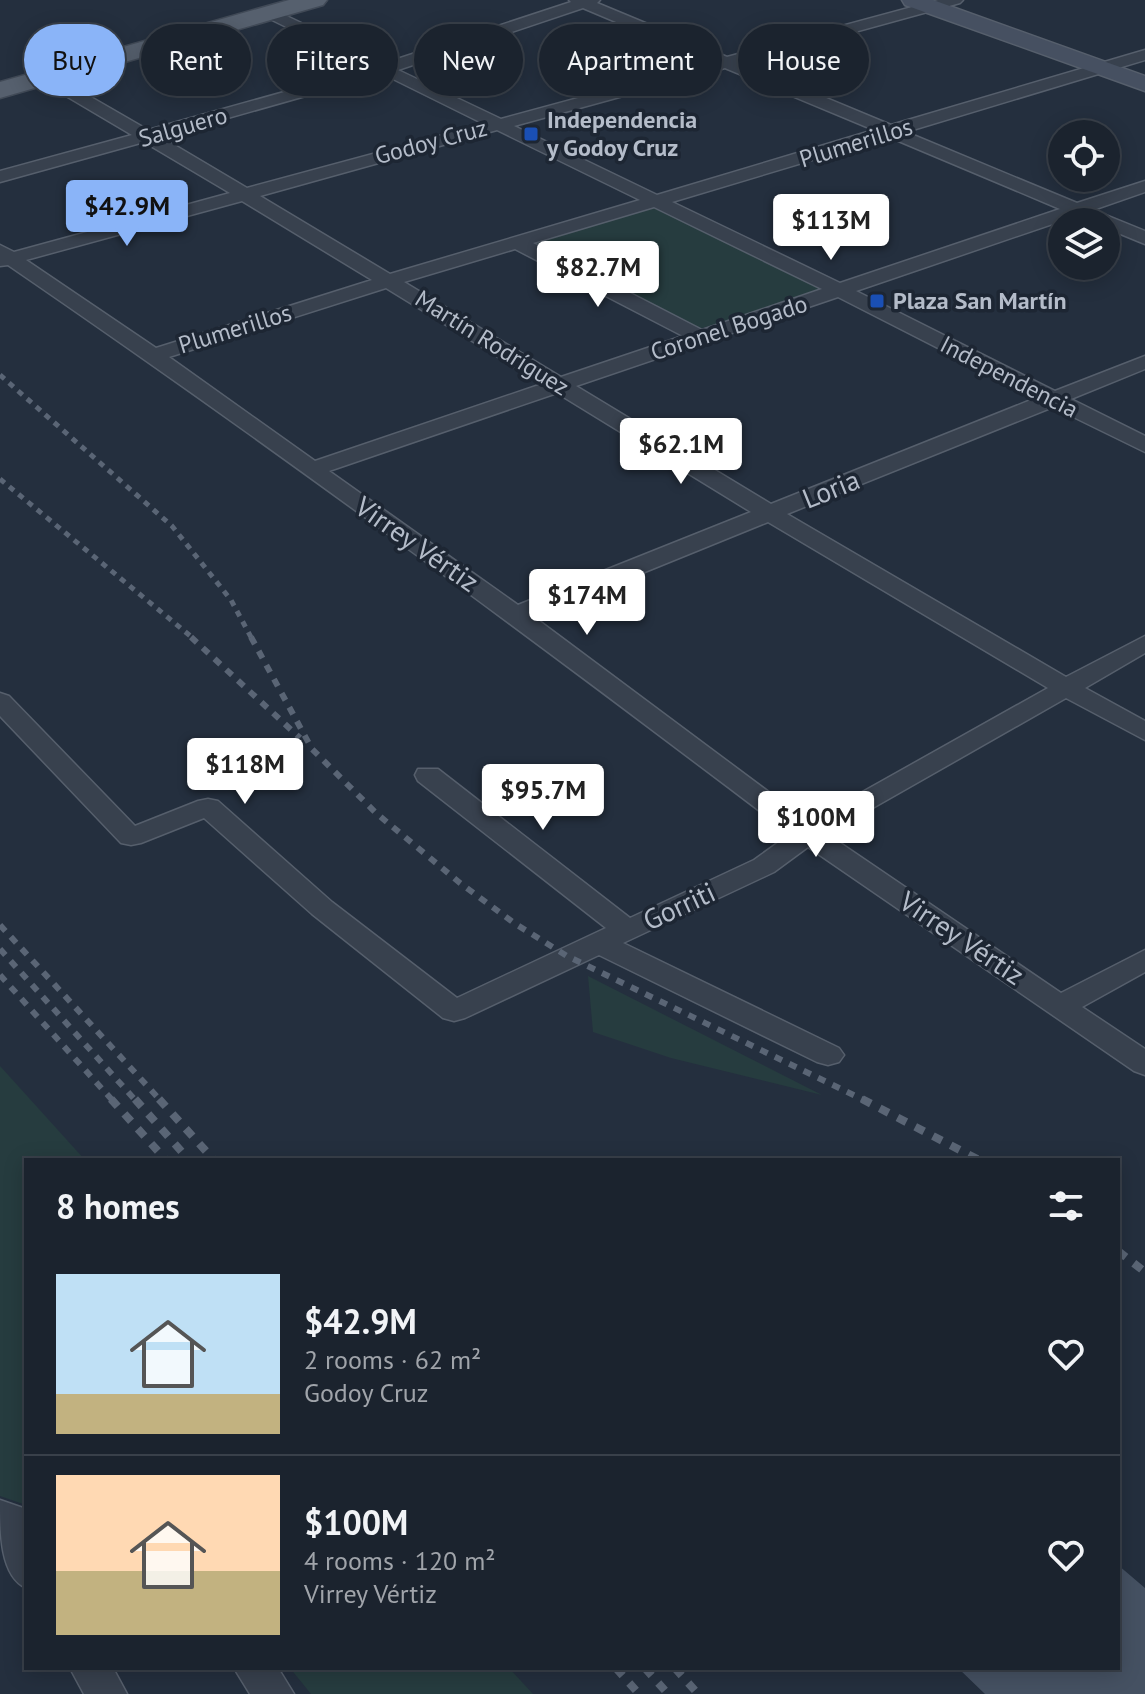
<!DOCTYPE html>
<meta charset="utf-8">
<style>
:root{--surface:#1b232e;--page:#242b36;--text:#f1f3f6;--muted:#a0a4aa;--line:#39404a;--accent:#8ab4f8}
body{margin:0;font-family:"PT Sans",sans-serif;background:var(--page);color:var(--text);height:100vh;display:flex;flex-direction:column;font-size:30px;white-space:nowrap}
*{box-sizing:border-box;margin:0}
p{font-size:26px;color:var(--muted)}
.icon{flex:none;width:44px;height:44px;fill:none;stroke:currentColor;stroke-width:2;stroke-linecap:round;stroke-linejoin:round}
.map{position:relative;flex:1;overflow:hidden}
.side{position:absolute;left:24px;top:1158px;width:1096px;height:512px;display:flex;flex-direction:column;background:var(--surface);border-radius:0px;box-shadow:0 4px 20px #0003,0 0 0 2px var(--line)}
.side>*{flex:none}
.top-card{position:absolute;left:24px;top:24px;width:1098px;height:72px;display:flex;gap:16px}
.controls{position:absolute;left:1048px;top:120px;display:grid;gap:16px}
.controls a{display:grid;place-items:center;width:72px;height:72px;border-radius:50%;background:var(--surface);box-shadow:0 4px 20px #0003,0 0 0 2px var(--line);font-size:40px}
.price{position:absolute;translate:-50% -68px;padding:0 18px;border-radius:8px;background:#fff;color:#222;font-size:26px;line-height:52px;filter:drop-shadow(0 2px 4px #0008)}
.price::after{content:'';position:absolute;left:50%;top:48px;width:24px;height:18px;margin-left:-12px;background:inherit;clip-path:polygon(0 0,100% 0,50% 100%)}
.price.on{background:var(--accent);color:#111}
ul{padding:0;list-style:none}
li{display:flex;align-items:center;gap:24px;height:200px;padding:0 32px}
li+li{border-top:2px solid var(--line)}
li span{display:grid;place-items:center;flex:none;width:224px;height:160px;border-radius:0px;color:#555}
li>.icon{margin-inline-start:auto}
span .icon{width:96px;height:96px;fill:#fffc;stroke-width:1}
li b{font-size:34px}
h2{display:flex;justify-content:space-between;align-items:center;height:96px;padding:0 32px;font-size:34px}
.tag{padding:0 28px;border-radius:36px;background:var(--surface);box-shadow:0 4px 20px #0003,0 0 0 2px var(--line);font-size:28px;line-height:72px}
.tag.on{background:var(--accent);color:#111}
.map>svg:first-child{display:block}
</style>
<div class="map">
<svg width="1145" height="1694" viewBox="0 0 1145 1694">
<rect width="100%" height="100%" fill="#242f3e"/>
<!-- green -->
<g fill="#263c3f">
<path d="M652 207 819 287 815 294 699 329 530 243Z"/>
<path d="M588 976 822 1095 671 1058 593 1032Z"/>
<path d="M0 1066 85 1160H26V1505L0 1496Z"/>
<path d="M290 1668H509L533 1694H311Z"/>
</g>
<!-- building -->
<path fill="#455162" d="M1118 1565 1145 1588V1694H985L958 1668H1118Z"/>
<g fill="none" stroke-linecap="round" stroke-linejoin="round">
<!-- street casing -->
<g stroke="#565f6c" stroke-width="3">
<g id="street">
<path d="M569 0H600L597 3 727 57 938 0H963L960 3 742 63 891 125 1145 50V60L906 132 1077 203 1145 181V192L1093 210 1145 231V244L1106 228V222H1091L1076 216 856 291 1055 391 1145 356V369L1071 399 1145 436V452L1053 407 787 514 1066 677 1145 636V653L1085 688 1145 721V740L1066 698 827 834 1061 993 1145 950V972L1082 1007 1145 1049V1075L1134 1071 808 847 774 872 623 943 839 1048 844 1055 839 1062 828 1065 817 1062 599 955 465 1018 454 1021 443 1018 312 914 204 818 141 843 131 845 121 843 0 716V693L9 696 135 826 198 801 208 799 218 801 332 902 457 998 606 928 418 781 415 775 418 769H438L630 918 754 860 790 834C533 639 274 447 8 265L0 266V245L14 252 230 193 144 142 0 182V171L132 135 39 80V74H51L148 130 370 68 264 16V10H274L385 63 571 2ZM583 8 711 62 501 119 398 70ZM725 68 874 130 657 195 514 126ZM383 74 484 124 247 188 161 137ZM497 130 640 200 390 274 260 196ZM889 137 1060 209 840 283 672 202ZM242 201 372 280 156 348 26 260ZM654 207 822 289 702 330 533 243ZM515 249 683 336 561 377 404 282ZM386 288 542 384 315 461 169 357ZM838 297 1036 398 771 504 576 386ZM557 393 751 512 518 605 329 471ZM768 522 1048 688 809 822 534 617Z"/>
<path d="M0 1500 26 1509V1588C0 1576 0 1532 0 1500Z"/>
<path d="M70 1668H113L127 1694H84Z"/>
<path d="M234 1668H278L294 1694H250Z"/>
</g>
</g>
<!-- secondary casing -->
<g stroke="#565f6c" stroke-width="3">
<path id="secondary" d="M902 0H933L1145 76V91L905 5Z"/>
</g>
<!-- primary casing -->
<g stroke="#414a57" stroke-width="3">
<path id="primary" d="M289 0H327L323 5 0 98V82Z"/>
</g>
<!-- street -->
<use href="#street" fill="#38414e" fill-rule="evenodd"/>
<!-- secondary -->
<use href="#secondary" fill="#465061" fill-rule="evenodd"/>
<!-- primary -->
<use href="#primary" fill="#56606e" fill-rule="evenodd"/>
<!-- rail-far2 -->
<g stroke="#5a6575" stroke-width="5" stroke-dasharray="6 6" stroke-linecap="butt">
<path d="M0 375 172 526 231 600 252 639"/>
<path d="M0 479 194 639"/>
</g>
<!-- rail-far1 -->
<g stroke="#5a6575" stroke-width="6" stroke-dasharray="8 8" stroke-linecap="butt">
<path d="M191 637 300 738"/>
<path d="M251 637 312 749 376 813 460 883 514 923 567 956 866 1101"/>
<path d="M0 925 161 1101"/>
<path d="M0 949 136 1101"/>
<path d="M0 975 113 1101"/>
</g>
<!-- rail -->
<g stroke="#5a6575" stroke-width="8" stroke-dasharray="10 10" stroke-linecap="butt">
<path d="M111 1099 166 1160"/>
<path d="M135 1099 189 1160"/>
<path d="M159 1099 214 1160"/>
<path d="M862 1099 979 1160"/>
<path d="M1118 1251 1145 1272"/>
<path d="M616 1668 639 1694"/>
<path d="M645 1668 668 1694"/>
<path d="M675 1668 698 1694"/>
</g>
</g>
<!-- markers -->
<g fill="#1a4fb4" stroke="#1d2633" stroke-width="3">
<rect x="523" y="126" width="16" height="16" rx="4"/>
<rect x="869" y="293" width="16" height="16" rx="4"/>
</g>
<g text-anchor="middle" stroke-width="7" stroke-linejoin="round" paint-order="stroke">
<!-- far-poi labels -->
<g font-size="24" font-weight="bold" fill="#b4bcc9" stroke="#1d2633" text-anchor="start">
<text x="547" y="128">Independencia<tspan x="547" dy="28">y Godoy Cruz</tspan></text>
<text x="893" y="309">Plaza San Martín</text>
</g>
<!-- far-street labels -->
<g font-size="24" fill="#b4bcc9" stroke="#1d2633">
<text transform="translate(183 127) rotate(-16)" y="8">Salguero</text>
<text transform="translate(431 142) rotate(-15)" y="8">Godoy Cruz</text>
<text transform="translate(856 143) rotate(-17)" y="8">Plumerillos</text>
<text transform="translate(729 328) rotate(-18)" y="8">Coronel Bogado</text>
<text transform="translate(235 329) rotate(-17)" y="8">Plumerillos</text>
<text transform="translate(492 343) rotate(32)" y="8">Martín Rodríguez</text>
<text transform="translate(1009 377) rotate(27)" y="8">Independencia</text>
</g>
<!-- street labels -->
<g font-size="28" fill="#b4bcc9" stroke="#1d2633">
<text transform="translate(831 489) rotate(-22)" y="10">Loria</text>
<text transform="translate(417 544) rotate(35)" y="10">Virrey Vértiz</text>
<text transform="translate(679 906) rotate(-25)" y="10">Gorriti</text>
<text transform="translate(962 938) rotate(34)" y="10">Virrey Vértiz</text>
</g>
</g>
</svg>
<div class="controls">
<a><svg class="icon" aria-label="locate" viewBox="0 0 24 24"><circle cx="12" cy="12" r="6"/><path d="M12 2v4M12 18v4M2 12h4M18 12h4"/></svg></a>
<a><svg class="icon" aria-label="layers" viewBox="0 0 24 24"><path d="M12 4l9 5-9 5-9-5zM3 14l9 5 9-5"/></svg></a>
</div>
<b class="price on" style="left:127px;top:248px">$42.9M</b>
<b class="price" style="left:831px;top:262px">$113M</b>
<b class="price" style="left:598px;top:309px">$82.7M</b>
<b class="price" style="left:681px;top:486px">$62.1M</b>
<b class="price" style="left:587px;top:637px">$174M</b>
<b class="price" style="left:245px;top:806px">$118M</b>
<b class="price" style="left:543px;top:832px">$95.7M</b>
<b class="price" style="left:816px;top:859px">$100M</b>
<div class="top-card">
<a class="tag on">Buy</a>
<a class="tag">Rent</a>
<a class="tag">Filters</a>
<a class="tag">New</a>
<a class="tag">Apartment</a>
<a class="tag">House</a>
</div>
<section class="side">
<h2>8 homes<svg class="icon" aria-label="filters" viewBox="0 0 24 24"><path d="M4 7h16M4 17h16"/><circle cx="9" cy="7" r="2"/><circle cx="15" cy="17" r="2"/></svg></h2>
<ul>
<li><span style="background:linear-gradient(#bfe0f5 75%,#c2b280 0)"><svg class="icon" aria-label="home" viewBox="0 0 24 24"><path d="M3 11l9-7 9 7M6 9v11h12V9"/></svg></span><div><b>$42.9M</b><p>2 rooms · 62 m²</p><p>Godoy Cruz</p></div><svg class="icon" aria-label="heart" viewBox="0 0 24 24"><path d="M12 20l-8-8c-3-5 5-10 8-4 3-6 11-1 8 4z"/></svg></li>
<li><span style="background:linear-gradient(#ffd9b3 60%,#c2b280 0)"><svg class="icon" aria-label="home" viewBox="0 0 24 24"><path d="M3 11l9-7 9 7M6 9v11h12V9"/></svg></span><div><b>$100M</b><p>4 rooms · 120 m²</p><p>Virrey Vértiz</p></div><svg class="icon" aria-label="heart" viewBox="0 0 24 24"><path d="M12 20l-8-8c-3-5 5-10 8-4 3-6 11-1 8 4z"/></svg></li>
</ul>
</section>
</div>
